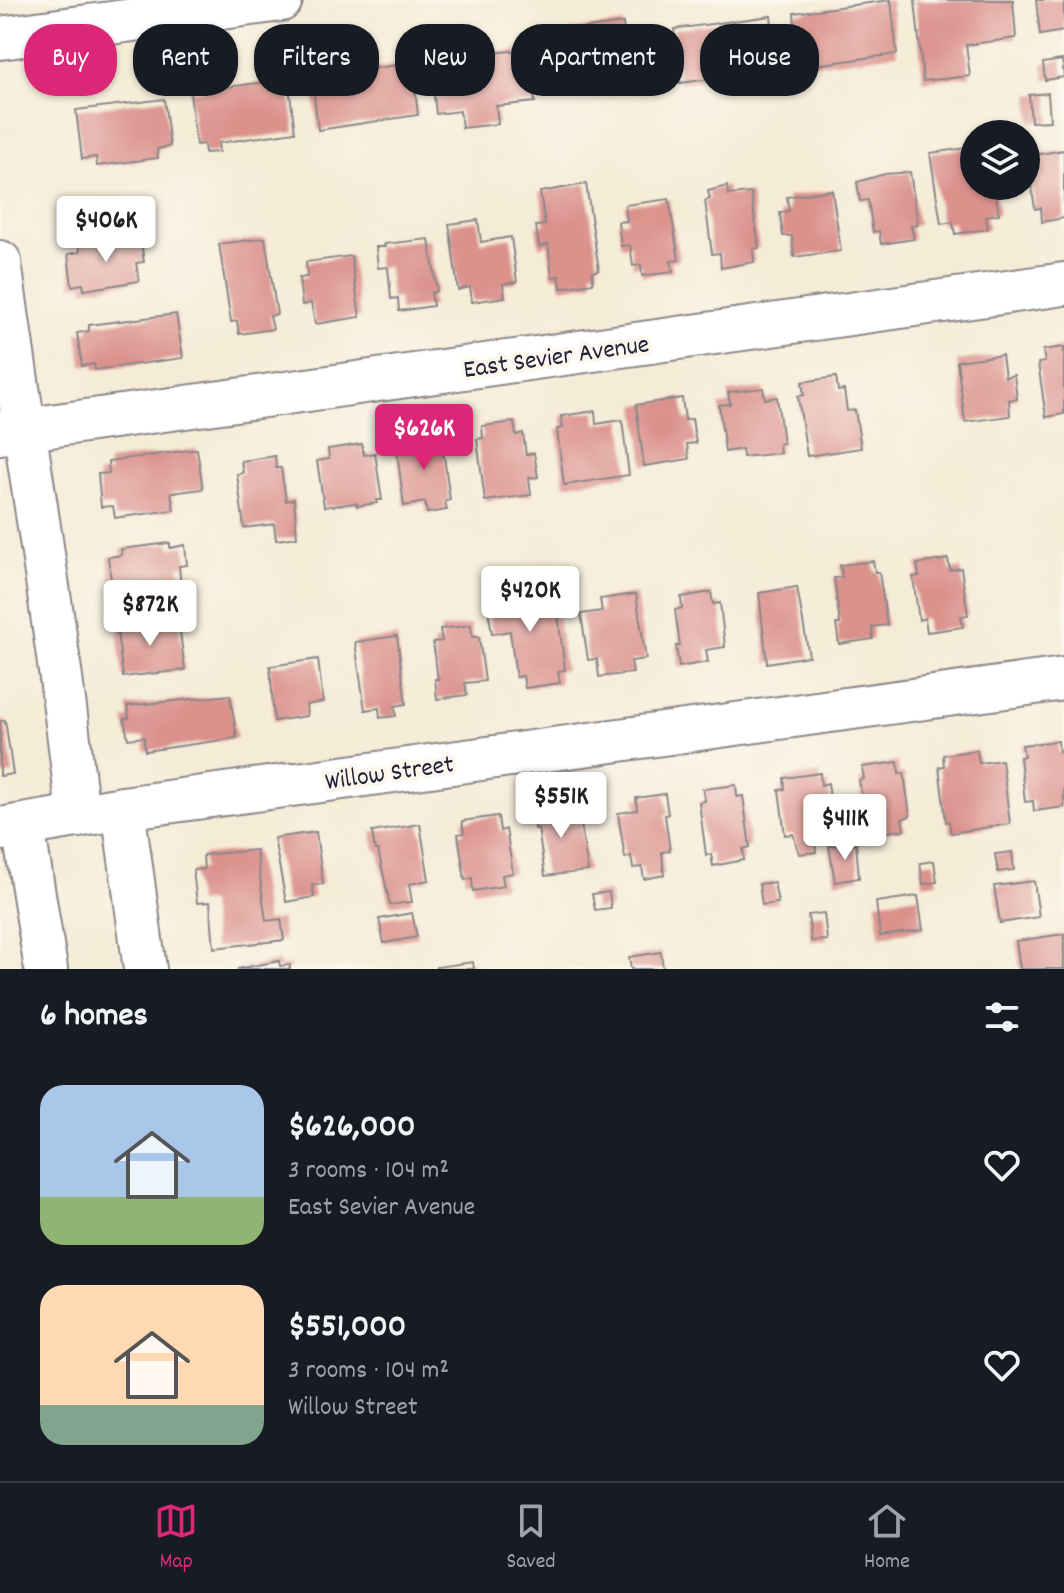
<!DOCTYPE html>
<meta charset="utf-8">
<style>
:root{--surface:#171b24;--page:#20242c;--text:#f1f3f6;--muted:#9ea1a6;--line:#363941;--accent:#db2777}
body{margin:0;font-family:Dekko,sans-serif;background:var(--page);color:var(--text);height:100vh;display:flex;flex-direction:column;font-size:30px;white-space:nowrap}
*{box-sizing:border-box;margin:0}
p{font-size:26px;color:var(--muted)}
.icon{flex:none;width:44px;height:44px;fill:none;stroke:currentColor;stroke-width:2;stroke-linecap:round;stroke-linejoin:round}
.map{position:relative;height:969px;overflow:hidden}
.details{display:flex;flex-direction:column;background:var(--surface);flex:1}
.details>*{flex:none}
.top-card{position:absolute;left:24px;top:24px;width:1016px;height:72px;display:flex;gap:16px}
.controls{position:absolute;left:960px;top:120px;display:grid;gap:16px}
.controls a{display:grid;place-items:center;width:80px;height:80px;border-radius:50%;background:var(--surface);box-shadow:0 2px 6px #0004;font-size:40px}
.price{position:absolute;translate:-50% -68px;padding:0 18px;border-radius:8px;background:#fff;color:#222;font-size:26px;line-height:52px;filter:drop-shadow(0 2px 4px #0008)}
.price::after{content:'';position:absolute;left:50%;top:48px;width:24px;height:18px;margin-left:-12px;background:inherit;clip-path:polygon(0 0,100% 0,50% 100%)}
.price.on{background:var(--accent);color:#fff}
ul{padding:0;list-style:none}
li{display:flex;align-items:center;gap:24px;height:200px;padding:0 40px}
li span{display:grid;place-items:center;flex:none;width:224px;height:160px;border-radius:24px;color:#555}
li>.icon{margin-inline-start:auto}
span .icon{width:96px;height:96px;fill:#fffc;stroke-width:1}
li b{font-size:34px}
h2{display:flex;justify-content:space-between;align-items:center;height:96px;padding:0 40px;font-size:34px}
.chip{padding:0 28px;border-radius:32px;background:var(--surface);box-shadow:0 2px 6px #0004;font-size:28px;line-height:72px}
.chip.on{background:var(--accent);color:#fff}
.tab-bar{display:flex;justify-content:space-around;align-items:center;height:112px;border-top:2px solid var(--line);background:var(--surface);font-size:22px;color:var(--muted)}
.tab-bar a{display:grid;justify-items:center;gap:4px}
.tab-bar .on{color:var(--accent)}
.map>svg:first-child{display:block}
</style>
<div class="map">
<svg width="1064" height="969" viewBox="0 0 1064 969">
<rect width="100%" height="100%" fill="#fbf7ec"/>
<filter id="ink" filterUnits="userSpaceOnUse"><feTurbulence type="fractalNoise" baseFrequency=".0125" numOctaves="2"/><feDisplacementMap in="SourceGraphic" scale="16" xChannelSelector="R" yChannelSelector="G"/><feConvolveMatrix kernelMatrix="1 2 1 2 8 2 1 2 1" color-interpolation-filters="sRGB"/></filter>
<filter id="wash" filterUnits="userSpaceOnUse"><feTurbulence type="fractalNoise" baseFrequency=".006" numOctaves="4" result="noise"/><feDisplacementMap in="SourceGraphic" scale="32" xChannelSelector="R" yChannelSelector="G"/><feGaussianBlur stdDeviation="1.8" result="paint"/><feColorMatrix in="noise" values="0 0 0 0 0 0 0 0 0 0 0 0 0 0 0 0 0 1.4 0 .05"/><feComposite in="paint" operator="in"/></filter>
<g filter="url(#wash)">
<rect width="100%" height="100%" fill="#f5ecd7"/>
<g id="blocks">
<!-- building -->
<g fill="#db928d">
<path d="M891 0 897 54 799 67 794 13Z"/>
<path d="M915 0H1013L1016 38 966 45 970 76 923 81Z"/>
<path d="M1036 0H1064V31L1040 35Z"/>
<path d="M771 16 777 70 680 83 674 29Z"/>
<path d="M623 23 624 35 646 33 653 87 561 97 555 45 573 41 571 30Z"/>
<path d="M528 49 535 102 496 106 498 124 462 128 460 111 436 114 430 60Z"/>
<path d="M1062 60 1064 77 1045 80 1043 63Z"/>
<path d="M412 63 418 115 318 130 312 77Z"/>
<path d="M288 79 295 132 218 143 219 152 205 153 204 144 196 145 190 92Z"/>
<path d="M1048 93 1050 121 1031 122 1029 95Z"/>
<path d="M164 99 170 146 157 149 158 158 97 166 96 157 82 159 76 110Z"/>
<path d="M974 147V186H994L999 214 986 216 988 229 955 234 953 222 941 224 930 153Z"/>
<path d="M1064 150V218L1042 222 1041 208 1035 209 1027 156Z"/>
<path d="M910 172 918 225 911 226 914 239 881 244 879 231 873 232 868 200 860 201 857 182 885 174Z"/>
<path d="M586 184 599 270 592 272 593 283 561 288 559 276 552 277 548 244 539 247 536 226 545 225 540 192Z"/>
<path d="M727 186 728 195 751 193 759 248 753 249 754 262 721 268 720 253 712 254 705 201 710 199 708 191Z"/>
<path d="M832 190 841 251 794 257 792 236H783L780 213 789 211 787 197Z"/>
<path d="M669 199 679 260 671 261 673 272 642 276 641 265 633 266 630 245 621 246 618 222 627 221 625 205Z"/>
<path d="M478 220 481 242 511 237 517 282 503 284 505 297 472 302 470 287 458 290 449 224Z"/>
<path d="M131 238 132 243 141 242 144 262 136 263 139 281 84 290 83 284 72 286 68 254 80 252 79 245Z"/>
<path d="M265 238 277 314 270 316 273 329 239 334 237 321 231 322 219 244Z"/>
<path d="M429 239 437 291 431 293 433 306 399 311 398 298 391 299 388 267 378 268 376 247H385L384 244Z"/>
<path d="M351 256 360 317 315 324 311 303 302 305 299 278 307 277 306 262Z"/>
<path d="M176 314 183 358 95 370 94 364 82 366 77 333 89 331V325Z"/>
<path d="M1064 347V414L1046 417 1038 363 1045 362 1043 350Z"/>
<path d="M1002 355 1005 377 1014 375 1017 399 1009 400 1010 416 965 422 957 361Z"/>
<path d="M836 377 838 391 844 390 847 411 855 410 861 448 807 456 798 396 804 395 802 382Z"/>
<path d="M763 388 765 399 777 397 783 443 779 444 780 453 743 457 742 449 725 452 719 405 730 404 728 392Z"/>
<path d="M682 398 685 420 692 419 696 443 687 444 689 459 644 466 636 405Z"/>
<path d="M595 411 596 424 622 420 629 475 564 485 557 429 563 428 561 416Z"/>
<path d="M514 422 516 435 523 433 526 455 534 453 538 477 529 478 531 495 485 501 477 439 483 438 482 426Z"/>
<path d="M435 433 436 443 445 441 446 448 443 449 450 500 445 501 447 510 427 513 425 502 404 506 397 452 403 451 401 438Z"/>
<path d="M362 444 364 455 375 453 382 500H377V503L357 506 356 503 324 507 317 461 329 459 328 449Z"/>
<path d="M197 449 203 489 171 493 174 510 115 518 113 506 101 507 98 474 109 473 108 461Z"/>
<path d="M275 456 276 468H281L286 501 294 499 297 537 276 540 274 524 244 528 237 474 243 473 241 461Z"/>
<path d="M170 543V548L185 545 187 565 179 566 181 588 127 595 126 586 112 588 108 557 122 555 121 549Z"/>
<path d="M948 559 950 570 961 568 968 615 961 616 963 627 927 632 925 618 919 620 913 577 919 576 917 564Z"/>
<path d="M873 561 875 572H879L887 625 872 627 873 639 839 644 836 624H840L834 578 842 577 840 565Z"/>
<path d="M507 579 510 599 555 591 565 670 558 671 560 683 525 688 523 676 516 677 510 631 492 634 487 603 496 601 493 581Z"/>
<path d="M797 587 809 656 767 663 759 593Z"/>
<path d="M711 592 713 604 720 603 725 647 706 650 708 662 679 667 676 646H680L675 610 682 608 681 597Z"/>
<path d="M636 594 646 659 631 661 633 673 599 677 597 659 588 660 581 614 602 611 600 599Z"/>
<path d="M161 618 162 626 179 624 185 670 123 677 117 632 121 631 119 623Z"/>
<path d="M471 625 472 637H479L485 681 465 683 467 695 437 699 435 679H438L433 642 442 641 440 629Z"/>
<path d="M397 636 406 704 395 706 396 716 380 718 379 708 365 710 355 642Z"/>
<path d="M318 659 323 702 306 705 307 716 274 721 270 666Z"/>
<path d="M230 695 237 738 145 751 144 737 128 739 124 719 129 718 127 706Z"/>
<path d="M5 720 13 774 0 776V722Z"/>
<path d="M1058 741 1059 752H1064V807L1034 811 1033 801 1025 802 1020 757 1024 756 1022 745Z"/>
<path d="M977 750 979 763 1002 760 1010 824 951 833 949 821 946 822 939 767 944 766 943 755Z"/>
<path d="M898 762 899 774 904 773 910 816 902 819 904 830 874 834 872 823 866 824 859 780 864 779 862 767Z"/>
<path d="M820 773 821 785 828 783 834 829 827 830 829 841 815 843 816 852 799 854 793 834 785 835 779 790 785 789 784 778Z"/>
<path d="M736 785 737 797 743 796 750 847 743 849 744 860 713 866 711 854 706 855 699 802 705 801 703 789Z"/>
<path d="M665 794 668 814 665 815 670 851 662 852 664 875 644 879 642 867 633 868 631 856 625 858 618 813 637 810 636 798Z"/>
<path d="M578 804 588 871 545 876 538 828 535 829 532 811Z"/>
<path d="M498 816 500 831 506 829 513 873 502 875 504 886 473 891 472 878 465 880 458 834 464 833 462 821Z"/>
<path d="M420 824 429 880 409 884 412 902 390 905 378 850H375L372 832Z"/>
<path d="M316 832 323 884 312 885 314 897 286 902 274 838Z"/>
<path d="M856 843 859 878 835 882 829 846Z"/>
<path d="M256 850 266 921 281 919 284 940 214 948 210 902 197 903 193 870 204 869 203 855Z"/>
<path d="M1012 852 1014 870 998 872 995 854Z"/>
<path d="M934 861 937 882 923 884 920 863Z"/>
<path d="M1034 881 1039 917 1000 923 994 886Z"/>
<path d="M774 882 778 903 762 905 759 884Z"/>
<path d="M609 892 611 908 595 910 592 894Z"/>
<path d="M918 896 923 930 880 936 876 902Z"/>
<path d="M412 913 417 937 384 943 379 919Z"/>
<path d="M824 913 827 940 811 941 808 915Z"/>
<path d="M1064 934V969H1020L1016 941Z"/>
<path d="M661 952 663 969H631L629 957Z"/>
<path d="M279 961 280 966 290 965V969H237Z"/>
<path d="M473 962 474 969H436V967Z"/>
</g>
</g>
</g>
<g filter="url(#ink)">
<use href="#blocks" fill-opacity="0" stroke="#8c8789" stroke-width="2"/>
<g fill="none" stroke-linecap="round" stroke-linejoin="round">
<!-- minor casing -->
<g stroke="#8c8789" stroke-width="46">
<g id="minor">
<path d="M0 38 281 0"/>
<path d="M0 262C25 447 58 631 78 816"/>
<path d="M0 433 1064 284"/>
<path d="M123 808 145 969"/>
<path d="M23 826 46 969"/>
<path d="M0 829 123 808 1064 679"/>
</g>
</g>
<!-- minor -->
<use href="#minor" stroke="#fff" stroke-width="42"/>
</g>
</g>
<g text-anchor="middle" stroke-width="8" stroke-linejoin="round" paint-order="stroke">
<!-- street labels -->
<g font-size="26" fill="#22223b" stroke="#fbf7ec">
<text transform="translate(556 355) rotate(-8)" y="9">East Sevier Avenue</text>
<text transform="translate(389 771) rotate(-8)" y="9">Willow Street</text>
</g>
</g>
</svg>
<div class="controls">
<a><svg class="icon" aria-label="layers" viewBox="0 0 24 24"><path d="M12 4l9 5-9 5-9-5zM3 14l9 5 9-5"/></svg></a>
</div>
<b class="price" style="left:106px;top:264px">$406K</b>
<b class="price on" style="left:424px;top:472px">$626K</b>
<b class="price" style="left:530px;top:634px">$420K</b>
<b class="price" style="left:150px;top:648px">$872K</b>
<b class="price" style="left:561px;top:840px">$551K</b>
<b class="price" style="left:845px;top:862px">$411K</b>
<div class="top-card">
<a class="chip on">Buy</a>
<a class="chip">Rent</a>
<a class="chip">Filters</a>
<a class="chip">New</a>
<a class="chip">Apartment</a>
<a class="chip">House</a>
</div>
</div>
<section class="details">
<h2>6 homes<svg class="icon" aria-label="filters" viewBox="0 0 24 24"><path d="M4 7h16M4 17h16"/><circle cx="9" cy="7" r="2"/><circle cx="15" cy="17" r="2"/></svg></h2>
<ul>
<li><span style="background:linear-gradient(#a9c7e8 70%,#8fb573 0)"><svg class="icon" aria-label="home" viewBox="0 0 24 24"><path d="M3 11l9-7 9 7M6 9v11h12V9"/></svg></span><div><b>$626,000</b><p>3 rooms · 104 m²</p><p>East Sevier Avenue</p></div><svg class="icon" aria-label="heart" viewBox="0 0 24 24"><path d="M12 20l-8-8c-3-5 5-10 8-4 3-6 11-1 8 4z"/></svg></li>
<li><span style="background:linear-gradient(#ffd9b3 75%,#7fa58c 0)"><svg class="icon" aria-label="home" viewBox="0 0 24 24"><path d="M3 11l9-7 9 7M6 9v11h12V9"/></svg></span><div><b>$551,000</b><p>3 rooms · 104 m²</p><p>Willow Street</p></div><svg class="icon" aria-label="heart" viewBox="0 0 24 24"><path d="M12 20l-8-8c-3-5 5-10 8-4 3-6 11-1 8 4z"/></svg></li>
</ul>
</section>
<nav class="tab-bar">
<a class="on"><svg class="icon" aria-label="map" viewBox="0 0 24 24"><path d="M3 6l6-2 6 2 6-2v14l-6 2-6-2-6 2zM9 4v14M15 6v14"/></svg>Map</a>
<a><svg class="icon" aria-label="saved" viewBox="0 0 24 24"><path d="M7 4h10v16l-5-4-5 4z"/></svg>Saved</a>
<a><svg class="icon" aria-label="home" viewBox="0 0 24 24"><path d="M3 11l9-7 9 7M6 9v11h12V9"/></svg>Home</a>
</nav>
